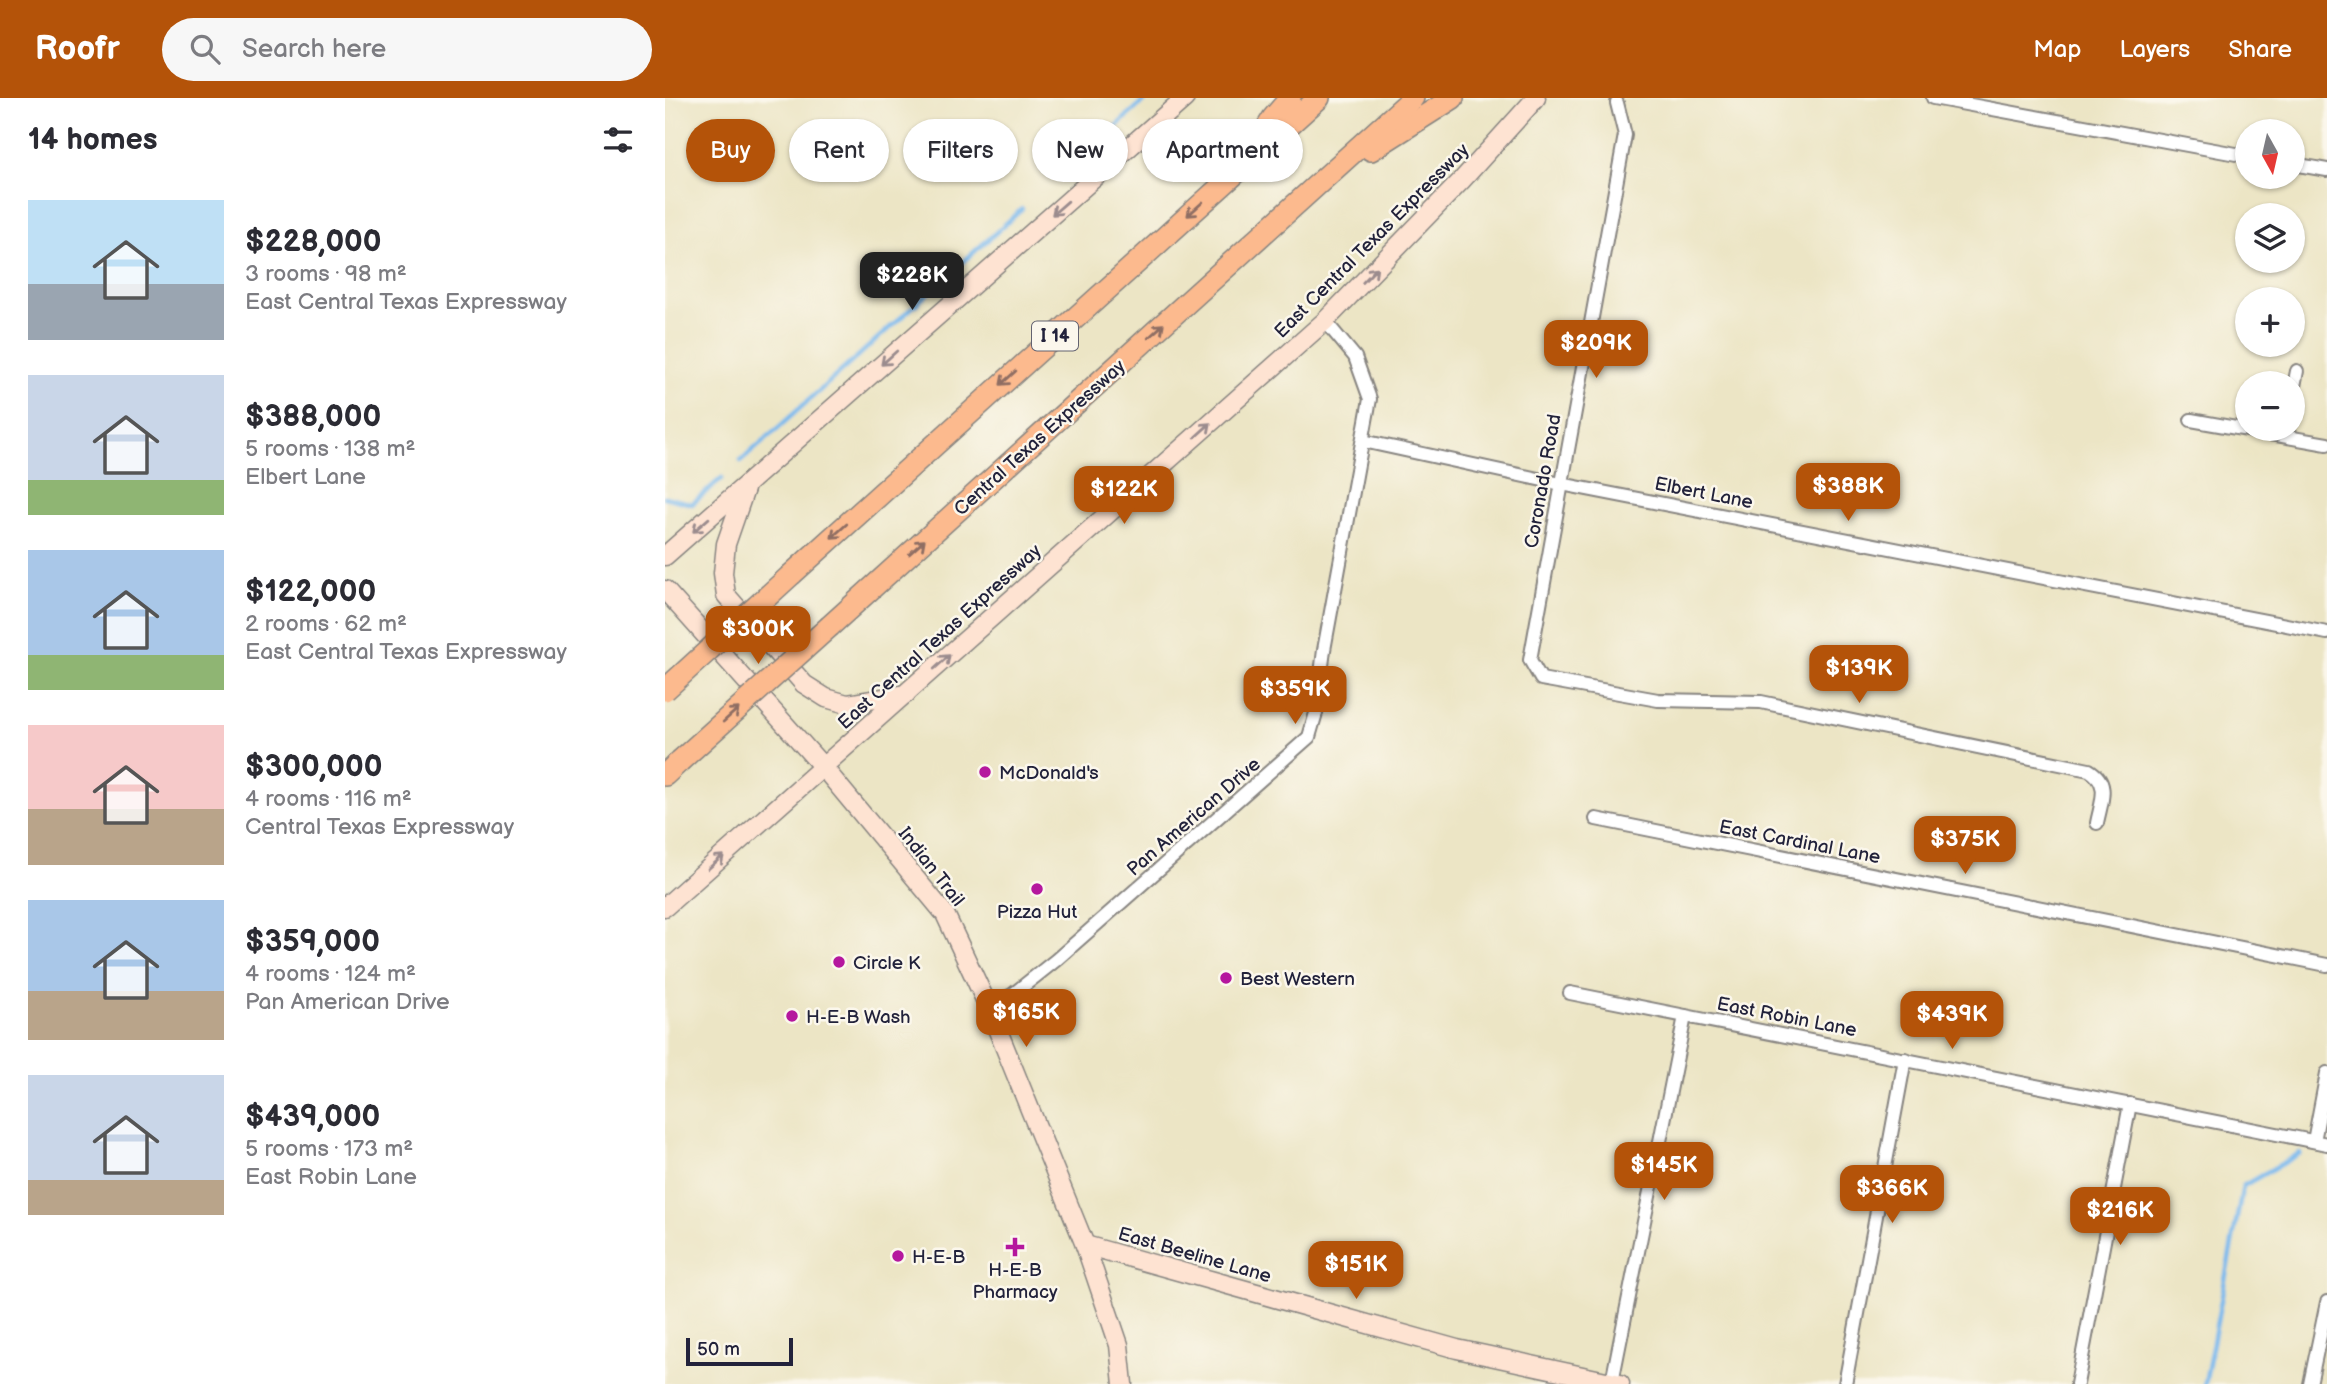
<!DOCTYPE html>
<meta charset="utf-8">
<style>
:root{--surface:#fff;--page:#f7f7f7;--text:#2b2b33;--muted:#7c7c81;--accent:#b45309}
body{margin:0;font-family:"Balsamiq Sans",sans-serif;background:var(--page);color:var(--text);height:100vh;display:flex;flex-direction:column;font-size:26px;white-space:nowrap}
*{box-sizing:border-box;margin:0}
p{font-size:23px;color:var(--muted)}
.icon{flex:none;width:38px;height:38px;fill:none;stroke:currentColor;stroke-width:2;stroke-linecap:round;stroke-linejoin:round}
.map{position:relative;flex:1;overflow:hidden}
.drawer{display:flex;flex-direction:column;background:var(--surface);width:665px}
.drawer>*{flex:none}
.top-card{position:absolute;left:21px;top:21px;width:665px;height:63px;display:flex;gap:14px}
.needle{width:46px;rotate:172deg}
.tools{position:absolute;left:1570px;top:21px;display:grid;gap:14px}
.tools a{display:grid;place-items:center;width:70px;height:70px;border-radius:50%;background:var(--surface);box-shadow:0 2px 5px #0004;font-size:35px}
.scale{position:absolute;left:21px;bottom:18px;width:107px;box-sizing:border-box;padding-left:7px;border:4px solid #22223b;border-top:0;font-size:19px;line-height:24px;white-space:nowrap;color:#22223b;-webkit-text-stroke:5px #fbf7ec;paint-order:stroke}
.price{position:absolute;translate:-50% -60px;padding:0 16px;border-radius:14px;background:var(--accent);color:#fff;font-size:23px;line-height:46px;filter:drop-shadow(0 2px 4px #0008)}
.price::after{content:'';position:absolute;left:50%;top:42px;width:21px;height:16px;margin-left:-10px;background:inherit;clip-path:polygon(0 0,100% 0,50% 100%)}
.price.current{background:#222;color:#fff}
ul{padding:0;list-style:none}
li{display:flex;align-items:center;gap:21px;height:175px;padding:0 28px}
li span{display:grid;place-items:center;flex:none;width:196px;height:140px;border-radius:0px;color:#555}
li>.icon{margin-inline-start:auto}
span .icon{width:84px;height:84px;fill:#fffc;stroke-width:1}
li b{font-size:30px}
h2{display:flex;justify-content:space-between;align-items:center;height:84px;padding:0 28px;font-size:30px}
.tag{padding:0 24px;border-radius:32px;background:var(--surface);box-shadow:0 2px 5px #0004;font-size:24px;line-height:63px}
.tag.current{background:var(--accent);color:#fff}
header{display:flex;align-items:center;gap:42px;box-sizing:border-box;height:98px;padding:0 35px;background:var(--accent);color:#fff}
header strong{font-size:33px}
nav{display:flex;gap:38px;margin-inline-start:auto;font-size:24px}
.search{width:490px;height:63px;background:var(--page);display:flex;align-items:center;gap:18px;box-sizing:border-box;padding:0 24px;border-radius:38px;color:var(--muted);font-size:26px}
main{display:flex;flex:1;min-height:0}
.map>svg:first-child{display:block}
</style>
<header>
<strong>Roofr</strong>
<div class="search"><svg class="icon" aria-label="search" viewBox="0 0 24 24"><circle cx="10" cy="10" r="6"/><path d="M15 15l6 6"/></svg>Search here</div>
<nav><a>Map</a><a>Layers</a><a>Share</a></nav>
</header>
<main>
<section class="drawer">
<h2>14 homes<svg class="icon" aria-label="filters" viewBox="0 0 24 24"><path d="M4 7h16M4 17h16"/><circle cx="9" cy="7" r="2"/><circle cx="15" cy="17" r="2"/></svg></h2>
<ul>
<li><span style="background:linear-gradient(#bfe0f5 60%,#9aa5b1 0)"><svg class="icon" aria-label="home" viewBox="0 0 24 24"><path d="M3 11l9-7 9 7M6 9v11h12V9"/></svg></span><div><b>$228,000</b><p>3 rooms · 98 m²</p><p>East Central Texas Expressway</p></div></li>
<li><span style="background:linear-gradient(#c9d6e8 75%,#8fb573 0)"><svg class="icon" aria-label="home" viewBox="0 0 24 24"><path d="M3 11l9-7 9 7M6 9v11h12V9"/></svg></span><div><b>$388,000</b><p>5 rooms · 138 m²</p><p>Elbert Lane</p></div></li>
<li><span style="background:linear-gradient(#a9c7e8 75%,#8fb573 0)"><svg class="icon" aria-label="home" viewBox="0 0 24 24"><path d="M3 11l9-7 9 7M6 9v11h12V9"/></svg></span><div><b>$122,000</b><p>2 rooms · 62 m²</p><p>East Central Texas Expressway</p></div></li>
<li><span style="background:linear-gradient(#f6c9c9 60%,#b9a48a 0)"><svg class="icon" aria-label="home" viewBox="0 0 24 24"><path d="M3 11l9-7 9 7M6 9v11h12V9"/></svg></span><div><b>$300,000</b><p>4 rooms · 116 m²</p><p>Central Texas Expressway</p></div></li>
<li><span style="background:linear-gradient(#a9c7e8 65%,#b9a48a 0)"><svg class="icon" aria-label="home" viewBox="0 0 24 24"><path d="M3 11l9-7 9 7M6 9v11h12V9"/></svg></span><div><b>$359,000</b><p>4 rooms · 124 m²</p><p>Pan American Drive</p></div></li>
<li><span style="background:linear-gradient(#c9d6e8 75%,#b9a48a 0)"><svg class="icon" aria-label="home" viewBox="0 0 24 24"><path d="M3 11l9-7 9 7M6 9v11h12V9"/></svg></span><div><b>$439,000</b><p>5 rooms · 173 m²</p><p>East Robin Lane</p></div></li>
</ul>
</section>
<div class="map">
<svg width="1662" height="1286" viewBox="0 0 1662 1286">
<rect width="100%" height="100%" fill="#fbf7ec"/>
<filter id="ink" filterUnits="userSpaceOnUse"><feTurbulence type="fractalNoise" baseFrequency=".0143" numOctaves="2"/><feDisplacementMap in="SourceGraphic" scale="14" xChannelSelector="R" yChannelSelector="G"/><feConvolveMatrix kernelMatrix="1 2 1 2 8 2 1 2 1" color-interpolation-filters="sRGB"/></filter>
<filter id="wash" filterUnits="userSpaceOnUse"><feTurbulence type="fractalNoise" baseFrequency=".00686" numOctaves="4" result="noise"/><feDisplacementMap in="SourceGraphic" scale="28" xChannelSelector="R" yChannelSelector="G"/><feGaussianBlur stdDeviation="1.57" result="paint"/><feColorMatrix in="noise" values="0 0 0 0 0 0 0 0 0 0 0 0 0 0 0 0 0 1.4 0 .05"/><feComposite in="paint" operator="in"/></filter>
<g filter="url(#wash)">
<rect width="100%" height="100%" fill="#ece5c5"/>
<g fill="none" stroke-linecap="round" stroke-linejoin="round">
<!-- stream -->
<g stroke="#7ab9ee" stroke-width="4.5">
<path d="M396 79 482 0"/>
<path d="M76 363 357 111"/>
<path d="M0 399 27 406 57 380"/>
<path d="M1540 1286 1578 1088 1635 1055"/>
</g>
</g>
</g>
<g filter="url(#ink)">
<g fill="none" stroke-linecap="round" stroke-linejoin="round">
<!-- street casing -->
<g stroke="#878480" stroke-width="16">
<g id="street">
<path d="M1268 0 1582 58"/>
<path d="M952 5 960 37 865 562 876 581 993 602 1096 604 1424 672C1446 685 1436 704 1432 725"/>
<path d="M1628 66 1662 72"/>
<path d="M1628 293 1632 273"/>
<path d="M1526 322 1662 346"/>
<path d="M698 343 896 386 1662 535"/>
<path d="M931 721 1662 867"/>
<path d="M905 895 1662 1046"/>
<path d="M323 908 347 897 391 862 644 639 651 615 659 552 705 301 690 259 660 223"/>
<path d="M1649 1043 1662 975"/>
<path d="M947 1284 1020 918"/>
<path d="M1180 1286 1240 961"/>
<path d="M1412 1286 1465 1006"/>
<path d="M1645 1286 1662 1204"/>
</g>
</g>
<!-- secondary casing -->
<g stroke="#878480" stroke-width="21">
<g id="secondary">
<path d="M80 391 61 446 58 475 61 497 139 586 161 600 182 606 241 596"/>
<path d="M0 458 520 0"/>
<path d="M0 492 158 669 280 816 323 908 420 1147 454 1247 458 1286"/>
<path d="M0 809 660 223 797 82 871 0"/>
<path d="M420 1147 792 1251 955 1286"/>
</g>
</g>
<!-- highway casing -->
<g stroke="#878480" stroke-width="24">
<g id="highway">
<path d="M592 46 608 20 625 0"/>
<path d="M706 52 788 0"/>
<path d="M127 476 654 0"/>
<path d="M165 528 748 0"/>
<path d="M0 677 15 663"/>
</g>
</g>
<!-- street -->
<use href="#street" stroke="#fff" stroke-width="12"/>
<!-- secondary -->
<use href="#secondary" stroke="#fee3d2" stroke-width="18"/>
<!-- highway -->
<use href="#highway" stroke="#fcba8e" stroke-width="21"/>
<!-- highway-bridge casing -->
<g stroke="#878480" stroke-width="24" stroke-linecap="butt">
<g id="highway-bridge">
<path d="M0 592 127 476"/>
<path d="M15 663 165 528"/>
</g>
</g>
<!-- highway-bridge -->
<use href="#highway-bridge" stroke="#fcba8e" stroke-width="21"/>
</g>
<!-- one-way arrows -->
<defs><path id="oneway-shaft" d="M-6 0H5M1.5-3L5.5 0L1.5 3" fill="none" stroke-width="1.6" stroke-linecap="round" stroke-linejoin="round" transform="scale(1.75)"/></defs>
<g stroke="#9b8c8e">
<use href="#oneway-shaft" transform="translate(395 110) rotate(139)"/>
<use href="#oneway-shaft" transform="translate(705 177) rotate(-46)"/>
<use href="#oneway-shaft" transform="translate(224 260) rotate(138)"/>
<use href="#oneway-shaft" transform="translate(538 332) rotate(-42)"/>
<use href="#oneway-shaft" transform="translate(36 427) rotate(139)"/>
<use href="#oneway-shaft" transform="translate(277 564) rotate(-42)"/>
<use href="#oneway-shaft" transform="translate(51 764) rotate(-41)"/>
</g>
<g stroke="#8f6e64">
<use href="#oneway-shaft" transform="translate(530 111) rotate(138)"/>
<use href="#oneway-shaft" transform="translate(491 233) rotate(-42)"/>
<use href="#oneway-shaft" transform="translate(343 280) rotate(138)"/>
<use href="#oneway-shaft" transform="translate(174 433) rotate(138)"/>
<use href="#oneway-shaft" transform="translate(252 449) rotate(-42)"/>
<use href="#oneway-shaft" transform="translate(66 617) rotate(-42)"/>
</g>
</g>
<!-- markers -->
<g fill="#b5179e" stroke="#fbf7ec" stroke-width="2.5">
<circle cx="320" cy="674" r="7"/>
<circle cx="372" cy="791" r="7"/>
<circle cx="174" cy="864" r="7"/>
<circle cx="561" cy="880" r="7"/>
<circle cx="127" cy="918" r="7"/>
<path d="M346.5 1138.5h7v7h7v7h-7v7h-7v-7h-7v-7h7z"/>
<circle cx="233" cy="1158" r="7"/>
</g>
<g text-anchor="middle" stroke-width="5" stroke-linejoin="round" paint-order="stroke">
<!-- shield labels -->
<rect fill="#fbf7ec" stroke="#636270" stroke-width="2" x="367" y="223.5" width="46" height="29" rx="5"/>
<g font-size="18" font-weight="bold" fill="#22223b">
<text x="390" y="244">I 14</text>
</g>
<!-- street labels -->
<g font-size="19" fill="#22223b" stroke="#fbf7ec">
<text transform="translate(706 142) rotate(-45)" y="7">East Central Texas Expressway</text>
<text transform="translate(374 339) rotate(-42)" y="7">Central Texas Expressway</text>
<text transform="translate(877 383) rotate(-80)" y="7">Coronado Road</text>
<text transform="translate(1039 394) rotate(11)" y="7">Elbert Lane</text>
<text transform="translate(274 538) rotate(-42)" y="7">East Central Texas Expressway</text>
<text transform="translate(528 718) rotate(-41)" y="7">Pan American Drive</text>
<text transform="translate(1135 743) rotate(11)" y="7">East Cardinal Lane</text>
<text transform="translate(267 768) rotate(52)" y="7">Indian Trail</text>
<text transform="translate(1122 918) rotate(11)" y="7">East Robin Lane</text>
<text transform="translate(530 1156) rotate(16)" y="7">East Beeline Lane</text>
</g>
<!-- poi labels -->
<g font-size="19" fill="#22223b" stroke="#fbf7ec" text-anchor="start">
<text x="334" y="681">McDonald's</text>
<text x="372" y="820" text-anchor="middle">Pizza Hut</text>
<text x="188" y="871">Circle K</text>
<text x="575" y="887">Best Western</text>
<text x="141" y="925">H-E-B Wash</text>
<text x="247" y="1165">H-E-B</text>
<text x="350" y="1178" text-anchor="middle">H-E-B<tspan x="350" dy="22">Pharmacy</tspan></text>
</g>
</g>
</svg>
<div class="tools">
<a><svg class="needle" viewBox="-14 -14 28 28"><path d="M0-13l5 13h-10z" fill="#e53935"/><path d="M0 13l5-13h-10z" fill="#7c7c81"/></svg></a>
<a><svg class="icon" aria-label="layers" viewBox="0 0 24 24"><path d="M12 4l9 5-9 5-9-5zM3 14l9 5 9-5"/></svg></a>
<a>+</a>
<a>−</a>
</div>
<div class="scale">50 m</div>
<b class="price current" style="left:247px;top:214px">$228K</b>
<b class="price" style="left:931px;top:282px">$209K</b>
<b class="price" style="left:1183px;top:425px">$388K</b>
<b class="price" style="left:459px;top:428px">$122K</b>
<b class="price" style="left:93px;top:568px">$300K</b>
<b class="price" style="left:1194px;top:607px">$139K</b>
<b class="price" style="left:630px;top:628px">$359K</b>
<b class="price" style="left:1300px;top:778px">$375K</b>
<b class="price" style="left:361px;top:951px">$165K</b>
<b class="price" style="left:1287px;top:953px">$439K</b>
<b class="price" style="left:999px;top:1104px">$145K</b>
<b class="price" style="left:1227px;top:1127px">$366K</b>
<b class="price" style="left:1455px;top:1149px">$216K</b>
<b class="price" style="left:691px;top:1203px">$151K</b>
<div class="top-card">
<a class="tag current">Buy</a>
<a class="tag">Rent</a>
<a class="tag">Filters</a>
<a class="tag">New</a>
<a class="tag">Apartment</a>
</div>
</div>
</main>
